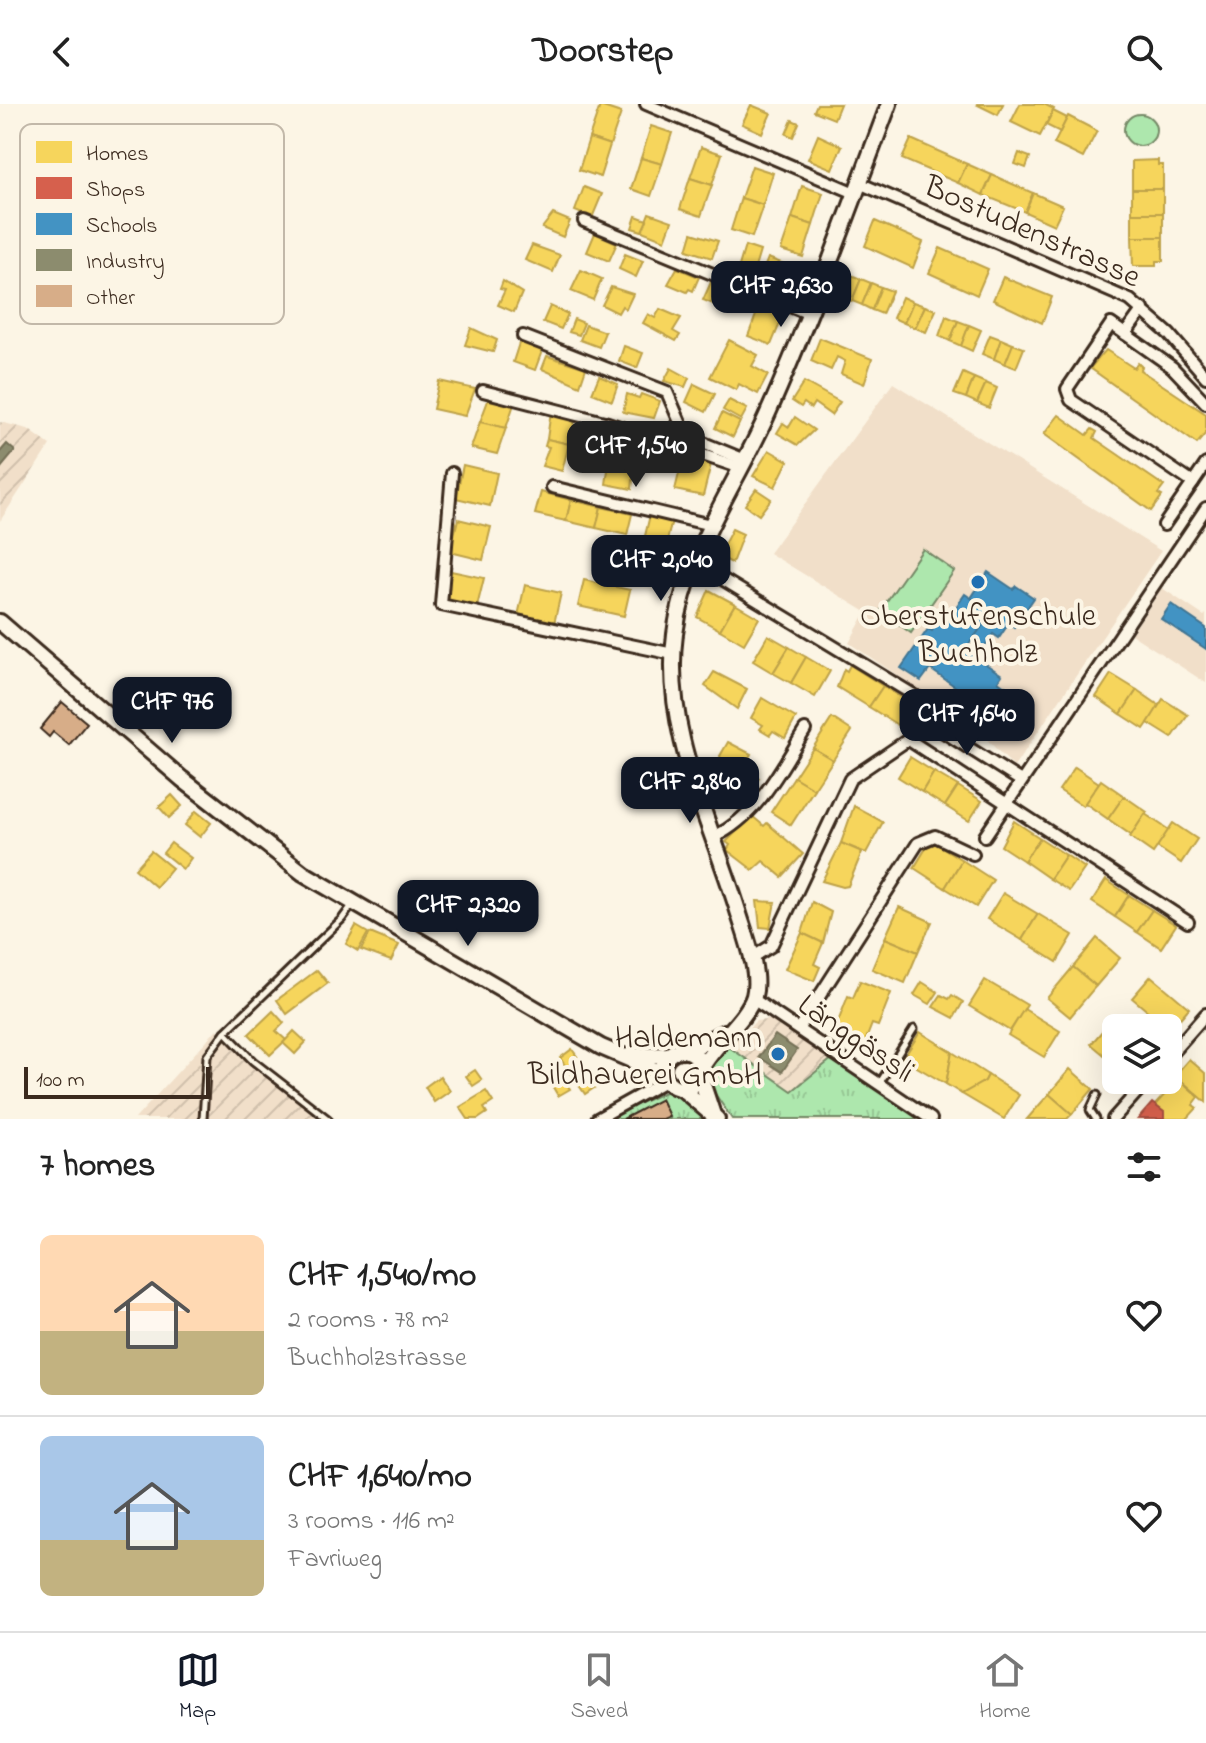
<!DOCTYPE html>
<meta charset="utf-8">
<style>
:root{--surface:#fff;--page:#f6f6f6;--text:#222;--muted:#767676;--line:#e0e0e0;--accent:#111827}
body{margin:0;font-family:"Indie Flower",sans-serif;background:var(--page);color:var(--text);height:100vh;display:flex;flex-direction:column;font-size:30px;white-space:nowrap}
*{box-sizing:border-box;margin:0}
p{font-size:26px;color:var(--muted)}
.icon{flex:none;width:44px;height:44px;fill:none;stroke:currentColor;stroke-width:2;stroke-linecap:round;stroke-linejoin:round}
.map{position:relative;height:1015px;overflow:hidden}
.details{display:flex;flex-direction:column;background:var(--surface);flex:1}
.details>*{flex:none}
.controls{position:absolute;left:1102px;top:910px;display:grid;gap:16px}
.controls a{display:grid;place-items:center;width:80px;height:80px;border-radius:12px;background:var(--surface);box-shadow:0 8px 32px #0002;font-size:40px}
.scale{position:absolute;left:24px;bottom:20px;width:186px;box-sizing:border-box;padding-left:8px;border:4px solid #3b2a1e;border-top:0;font-size:22px;line-height:28px;white-space:nowrap;color:#3b2a1e;-webkit-text-stroke:6px #fcf5e5;paint-order:stroke}
.price{position:absolute;translate:-50% -68px;padding:0 18px;border-radius:16px;background:var(--accent);color:#fff;font-size:26px;line-height:52px;filter:drop-shadow(0 2px 4px #0008)}
.price::after{content:'';position:absolute;left:50%;top:48px;width:24px;height:18px;margin-left:-12px;background:inherit;clip-path:polygon(0 0,100% 0,50% 100%)}
.price.current{background:#222;color:#fff}
ul{padding:0;list-style:none}
li{display:flex;align-items:center;gap:24px;height:200px;padding:0 40px}
li+li{border-top:2px solid var(--line)}
li span{display:grid;place-items:center;flex:none;width:224px;height:160px;border-radius:12px;color:#555}
li>.icon{margin-inline-start:auto}
span .icon{width:96px;height:96px;fill:#fffc;stroke-width:1}
li b{font-size:34px}
h2{display:flex;justify-content:space-between;align-items:center;height:96px;padding:0 40px;font-size:34px}
header{display:flex;justify-content:space-between;align-items:center;height:104px;padding:0 40px;background:var(--surface);font-size:36px;font-weight:700}
.dock{display:flex;justify-content:space-around;align-items:center;height:112px;border-top:2px solid var(--line);background:var(--surface);font-size:22px;color:var(--muted)}
.dock a{display:grid;justify-items:center;gap:4px}
.dock .current{color:var(--accent)}
.map>svg:first-child{display:block}
</style>
<header><svg class="icon" aria-label="back" viewBox="0 0 24 24"><path d="M15 5l-7 7 7 7"/></svg>Doorstep<svg class="icon" aria-label="search" viewBox="0 0 24 24"><circle cx="10" cy="10" r="6"/><path d="M15 15l6 6"/></svg></header>
<div class="map">
<svg width="1206" height="1015" viewBox="0 0 1206 1015">
<defs>
<pattern id="industrial-furrows" width="10" height="10" patternUnits="userSpaceOnUse" patternTransform="scale(2)"><rect width="10" height="10" fill="#f1dfc9"/><path d="M-1 1l2-2M0 10L10 0M9 11l2-2" fill="none" stroke="#d0c0ac"/></pattern>
<pattern id="grass-tufts" width="24" height="20" patternUnits="userSpaceOnUse" patternTransform="scale(2)"><rect width="24" height="20" fill="#ade7ad"/><path d="M3 7l-1-3M5 7V3M7 7l1-3M15 17l-1-3M17 17v-4M19 17l1-3" fill="none" stroke="#96c694"/></pattern>
</defs>
<rect width="100%" height="100%" fill="#fcf5e5"/>
<filter id="ink" filterUnits="userSpaceOnUse"><feTurbulence type="fractalNoise" baseFrequency=".0125" numOctaves="2"/><feDisplacementMap in="SourceGraphic" scale="16" xChannelSelector="R" yChannelSelector="G"/><feConvolveMatrix kernelMatrix="1 2 1 2 8 2 1 2 1" color-interpolation-filters="sRGB"/></filter>
<g filter="url(#ink)">
<!-- built -->
<g fill="#f1dfc9">
<path d="M893 279 1161 447 1014 663 953 601 918 585 849 539 866 508 769 449Z"/>
<path d="M1162 484 1204 512 1206 510V579L1131 530Z"/>
</g>
<!-- industrial -->
<g fill="url(#industrial-furrows)">
<path d="M0 318 28 325 50 341 0 417Z"/>
<path d="M776 915 833 954 793 987 729 943 756 917Z"/>
<path d="M217 925 263 970 319 1009 312 1015H135Z"/>
</g>
<!-- grass -->
<g fill="url(#grass-tufts)" stroke="#748866" stroke-width="2">
<path d="M729 943 792 987 833 954 921 1015H732L709 981 712 961Z"/>
<path d="M667 987 682 992 705 1015H604Z"/>
</g>
<!-- park -->
<g fill="#ade7ad" stroke="#748866" stroke-width="2">
<circle cx="1140" cy="26" r="16"/>
<path d="M923 445 954 467 911 529 880 507Z"/>
</g>
<!-- homes -->
<g fill="#f6d55c" stroke="#bea249" stroke-width="2">
<path d="M817 0H840L834 15 814 7Z"/>
<path d="M976 0H1003L998 11Z"/>
<path d="M1020 0H1044L1054 5 1040 32 1011 18Z"/>
<path d="M751 1 771 9 762 29 742 20Z"/>
<path d="M600 2 621 9 610 41 589 34Z"/>
<path d="M1053 7 1067 14 1060 28 1046 21Z"/>
<path d="M1068 12 1097 27 1083 54 1054 40Z"/>
<path d="M792 16 799 19 793 33 786 30Z"/>
<path d="M651 22 672 29 662 60 641 54Z"/>
<path d="M818 31 842 42 832 65 808 55Z"/>
<path d="M589 34 610 41 600 73 579 66Z"/>
<path d="M911 35 967 60 958 79 902 55Z"/>
<path d="M701 43 722 50 712 81 690 74Z"/>
<path d="M1019 49 1030 53 1026 64 1015 60Z"/>
<path d="M641 54 662 60 651 92 631 85Z"/>
<path d="M1158 56V61H1163V85H1132V57Z"/>
<path d="M967 60 992 71 983 91 958 79Z"/>
<path d="M752 62 773 69 763 101 741 94Z"/>
<path d="M992 71 1033 89 1025 108 983 91Z"/>
<path d="M690 74 712 81 701 112 680 105Z"/>
<path d="M802 82 823 89 813 121 792 114Z"/>
<path d="M584 83 602 90 592 114 575 107Z"/>
<rect x="1132" y="85" width="31" height="24"/>
<path d="M1033 89 1063 102 1054 121 1025 108Z"/>
<path d="M741 94 763 101 752 133 731 126Z"/>
<path d="M649 109 672 117 665 136 642 127Z"/>
<rect x="1132" y="109" width="31" height="24"/>
<path d="M553 110 570 117 563 133 542 124Z"/>
<path d="M636 112 647 116 642 127 632 124Z"/>
<path d="M792 114 813 121 803 153 781 146Z"/>
<path d="M875 117 923 138 913 164 865 142Z"/>
<path d="M595 129 617 139 609 157 587 148Z"/>
<path d="M692 129 718 137 712 154 687 146Z"/>
<path d="M1132 133H1163V157H1156V162H1133Z"/>
<path d="M532 141 560 151 553 168 525 156Z"/>
<path d="M745 142 760 147 751 177 736 172Z"/>
<path d="M940 144 988 165 977 191 929 169Z"/>
<path d="M625 150 643 157 636 173 619 165Z"/>
<path d="M768 154 787 161 778 184 759 177Z"/>
<path d="M677 164 699 173 693 187 689 185 687 188 668 180Z"/>
<path d="M581 166 602 175 593 196 571 187Z"/>
<path d="M851 171 861 175 852 197 842 192Z"/>
<path d="M1003 173 1052 193 1042 219 993 196Z"/>
<path d="M861 175 871 179 862 201 852 197Z"/>
<path d="M503 177 522 189 514 208 498 201 505 186 500 185Z"/>
<path d="M711 178 728 185 726 190 732 192 726 205 703 196Z"/>
<path d="M871 179 881 183 872 206 862 201Z"/>
<path d="M611 183 633 190 626 205 622 202 618 209 602 201Z"/>
<path d="M881 183 892 187 882 210 872 206Z"/>
<path d="M902 193 913 198 904 219 893 214Z"/>
<path d="M761 198 785 207 771 241 748 232Z"/>
<path d="M913 198 925 202 915 224 904 219Z"/>
<path d="M550 202 568 210 561 225 543 218Z"/>
<path d="M925 202 936 206 926 228 915 224Z"/>
<path d="M660 205 681 214 673 227 680 231 676 237 643 219 648 210 655 214Z"/>
<path d="M946 212 958 217 950 237 939 232Z"/>
<path d="M574 215 584 219 579 231 569 228Z"/>
<path d="M958 217 969 221 961 242 950 237Z"/>
<path d="M586 221 605 228 599 243 580 236Z"/>
<path d="M969 221 981 226 972 247 961 242Z"/>
<path d="M471 224 497 236 493 248 465 241Z"/>
<path d="M990 231 1001 235 994 255 982 250Z"/>
<path d="M820 234 872 255 864 280 841 270 845 257 837 253 831 266 811 257Z"/>
<path d="M1001 235 1013 240 1005 260 994 255Z"/>
<path d="M520 236 543 244 535 266 513 258Z"/>
<path d="M729 236 758 251 752 262 768 271 758 290 739 280 736 286 710 273Z"/>
<path d="M1013 240 1024 244 1016 264 1005 260Z"/>
<path d="M624 242 643 249 637 264 619 257Z"/>
<path d="M1106 246 1134 264 1138 259 1142 263 1140 266 1206 310V329L1197 340 1090 264Z"/>
<path d="M547 252 586 264 580 282 542 265Z"/>
<path d="M671 264 689 274 685 283 664 277Z"/>
<path d="M963 269 974 274 966 294 954 290Z"/>
<path d="M599 272 618 280 612 297 592 289Z"/>
<path d="M974 274 986 279 977 299 966 294Z"/>
<path d="M439 277 475 285 465 312 433 305Z"/>
<path d="M804 278 840 298 831 311 814 299 811 304 804 299 801 303 792 297Z"/>
<path d="M986 279 997 284 989 304 977 299Z"/>
<path d="M694 280 715 290 706 308 686 298Z"/>
<path d="M627 290 639 294 641 290 660 297 654 314 623 308Z"/>
<path d="M489 294 514 300 506 324 480 318Z"/>
<path d="M729 296 747 305 741 316 723 306Z"/>
<path d="M551 307 576 313 569 340 547 335Z"/>
<path d="M722 309 740 318 733 333 715 324Z"/>
<path d="M1059 311 1087 331 1092 325 1097 328 1094 334 1164 382 1158 390 1162 392 1151 407 1044 330Z"/>
<path d="M795 313 814 326 798 341 777 329 783 319 789 323Z"/>
<path d="M480 318 506 324 497 350 471 344Z"/>
<path d="M613 327 639 333 635 358 610 352Z"/>
<path d="M547 335 569 340 562 367 542 362 549 343 545 342Z"/>
<path d="M769 346 788 357 775 383 753 372Z"/>
<path d="M610 352 635 358 632 385 606 380Z"/>
<path d="M683 353 711 360 703 392 675 386Z"/>
<path d="M463 361 497 369 490 402 456 394Z"/>
<path d="M756 385 771 395 759 411 745 401Z"/>
<path d="M541 388 571 396 566 417 535 410Z"/>
<path d="M571 396 601 403 596 424 566 417Z"/>
<path d="M601 403 632 410 627 431 596 424Z"/>
<path d="M650 411 672 416 666 441 644 436Z"/>
<path d="M458 415 491 423 483 456 450 448Z"/>
<path d="M732 425 743 430 732 459 718 452Z"/>
<path d="M644 436 666 441 659 469 638 463Z"/>
<path d="M451 467 484 474 476 507 443 499Z"/>
<path d="M584 476 630 486 624 512 578 502Z"/>
<path d="M525 481 561 489 553 524 517 516Z"/>
<path d="M709 486 735 500 720 526 697 513Z"/>
<path d="M735 500 759 514 744 540 720 526Z"/>
<path d="M768 531 789 543 773 569 753 557Z"/>
<path d="M789 543 806 553 791 579 773 569Z"/>
<path d="M806 553 830 567 815 593 791 579Z"/>
<path d="M850 561 883 582 869 603 837 583 844 565 847 567Z"/>
<path d="M714 568 747 585 737 605 705 582Z"/>
<path d="M1111 570 1137 586 1121 610 1096 593Z"/>
<path d="M883 582 919 605 904 625 869 603Z"/>
<path d="M1137 586 1160 602 1144 625 1121 610Z"/>
<path d="M762 594 796 614 785 634 773 627 770 631 760 625 763 621 751 614Z"/>
<path d="M1163 595 1188 611 1172 634 1148 619Z"/>
<path d="M832 614 852 627 833 656 813 644Z"/>
<path d="M728 638 751 650 747 658 752 657 755 666 750 668 759 674 743 697 730 686 720 652Z"/>
<path d="M813 644 833 656 814 685 794 673Z"/>
<path d="M910 653 934 668 922 688 898 673Z"/>
<path d="M1075 663 1099 679 1083 702 1059 686Z"/>
<path d="M934 668 958 682 945 702 922 688Z"/>
<path d="M794 673 814 685 791 721 771 708Z"/>
<path d="M1101 676 1124 692 1108 715 1085 699Z"/>
<path d="M958 682 982 697 969 717 945 702Z"/>
<path d="M172 691 182 702 169 714 159 703Z"/>
<path d="M1124 692 1147 708 1131 731 1108 715Z"/>
<path d="M854 702 883 718 866 749 841 739Z"/>
<path d="M196 707 211 719 200 733 185 721Z"/>
<path d="M1145 710 1169 726 1153 749 1130 733Z"/>
<path d="M752 712 764 722 767 719 803 750 782 773 763 757 753 766 727 746 730 741 726 738Z"/>
<path d="M1014 717 1040 734 1024 757 1001 742Z"/>
<path d="M1173 719 1197 735 1181 759 1157 743Z"/>
<path d="M1040 734 1066 751 1050 775 1024 757Z"/>
<path d="M931 736 962 756 945 784 914 764Z"/>
<path d="M171 739 191 754 183 765 163 749Z"/>
<path d="M841 739 862 748 848 782 843 783 822 777Z"/>
<path d="M151 747 172 764 156 783 135 765Z"/>
<path d="M1066 751 1085 764 1069 787 1050 775Z"/>
<path d="M962 756 993 776 976 803 945 784Z"/>
<path d="M1106 776 1129 791 1115 813 1092 798Z"/>
<path d="M1003 789 1038 810 1022 836 987 815Z"/>
<path d="M1129 791 1152 806 1137 828 1115 813Z"/>
<path d="M757 797 775 798 770 824 760 823Z"/>
<path d="M812 798 831 808 823 839 802 829Z"/>
<path d="M899 803 932 818 918 848 885 834Z"/>
<path d="M1152 806 1176 821 1161 844 1137 828Z"/>
<path d="M1038 810 1073 831 1057 858 1022 836Z"/>
<path d="M356 822 368 829 358 847 346 840Z"/>
<path d="M370 829 399 841 391 857 361 846Z"/>
<path d="M802 829 823 839 814 860 820 863 814 877 785 865Z"/>
<path d="M885 834 918 848 905 879 872 865Z"/>
<path d="M1097 834 1120 854 1096 882 1073 863Z"/>
<path d="M1073 863 1096 882 1070 913 1047 894Z"/>
<path d="M317 866 328 879 287 910 277 896Z"/>
<path d="M1151 872 1189 904 1170 926 1132 894Z"/>
<path d="M985 876 1027 901 1010 927 969 902Z"/>
<path d="M860 877 891 889 878 922 872 920 863 943 833 931 848 892 853 894Z"/>
<path d="M922 878 938 888 930 900 914 891Z"/>
<path d="M941 891 949 895 952 891 963 898 954 914 933 903Z"/>
<path d="M1024 905 1060 927 1044 953 1008 931Z"/>
<path d="M273 907 284 919 276 927 286 936 270 951 249 930Z"/>
<path d="M1110 918 1117 924 1116 961 1091 940Z"/>
<path d="M294 927 306 938 295 950 283 939Z"/>
<path d="M920 928 952 948 946 980 903 955Z"/>
<path d="M572 945 597 982 585 990 560 954Z"/>
<path d="M952 948 988 971 985 977 962 990 946 980Z"/>
<path d="M1189 955 1206 970V998L1175 971Z"/>
<path d="M1070 965 1093 985 1072 1010 1049 990Z"/>
<path d="M475 966 482 976 473 982 466 972Z"/>
<path d="M561 971 570 985 558 992 550 978Z"/>
<path d="M988 971 1019 991 1004 1015 962 990 985 977Z"/>
<path d="M440 972 450 987 434 998 425 983Z"/>
<path d="M1179 975 1199 993 1193 1001 1197 1004 1187 1015H1164V1008L1155 1001Z"/>
<path d="M486 987 493 998 484 1004 487 1009 478 1015H468L460 1003Z"/>
<path d="M1049 990 1072 1010 1067 1015H1027Z"/>
</g>
<!-- shops -->
<path fill="#d6604d" stroke="#a8503f" stroke-width="2" d="M1152 999 1164 1008V1015H1138Z"/>
<!-- schools -->
<g fill="#4393c3" stroke="#417492" stroke-width="2">
<path d="M988 468 1013 485 1016 482 1034 494 1014 523 1009 519 999 534 993 530 984 543 972 536 992 508 971 494Z"/>
<path d="M965 490 992 508 965 546 1002 571 998 577 1032 601 1016 625 971 594 974 589 970 585 966 590 930 565 921 577 901 564 928 525 932 527 937 518 943 522Z"/>
<path d="M1171 500 1206 524V545L1161 515Z"/>
</g>
<!-- industry -->
<g fill="#8c8c6e" stroke="#746f56" stroke-width="2">
<path d="M7 340 15 347 0 365V348Z"/>
<path d="M775 931 797 946 782 968 759 953Z"/>
</g>
<!-- building -->
<g fill="#d7ad88" stroke="#3b2a1e" stroke-width="2">
<path d="M62 598 87 619 69 641 53 628 49 633 40 625Z"/>
<path d="M661 995 669 1012 662 1015H623Z"/>
</g>
<g fill="none" stroke-linecap="round" stroke-linejoin="round">
<!-- lane casing -->
<g stroke="#3b2a1e" stroke-width="11">
<g id="lane">
<path d="M225 928 253 957 328 1015"/>
<path d="M879 980 914 925"/>
<path d="M203 1015 207 952 225 928 342 815 353 800"/>
<path d="M1096 1015 1090 1006 1097 991"/>
</g>
</g>
<!-- street casing -->
<g stroke="#3b2a1e" stroke-width="16">
<g id="street">
<path d="M646 0 855 89"/>
<path d="M859 79 1130 196 1169 230 1206 273"/>
<path d="M584 117 807 209"/>
<path d="M1125 230 1143 205"/>
<path d="M523 232 667 288 686 332 745 356"/>
<path d="M483 287 608 319 741 364"/>
<path d="M1206 299 1172 263 1111 220 1067 285 1071 296 1193 379 1206 360"/>
<path d="M452 369 441 501 673 550"/>
<path d="M552 383 711 421"/>
<path d="M1164 421 1193 379"/>
<path d="M694 458 927 599 933 605 931 620"/>
<path d="M931 620 1021 677"/>
<path d="M909 636 1188 818"/>
<path d="M985 732 1206 404"/>
<path d="M714 733C759 711 780 666 805 626"/>
<path d="M750 855 771 842 850 675 931 620"/>
<path d="M753 895 931 1015"/>
<path d="M799 924 918 739 935 732 973 750"/>
<path d="M1168 953 1206 910"/>
<path d="M597 1015 667 976"/>
<path d="M1113 1015 1148 976"/>
</g>
</g>
<!-- secondary casing -->
<g stroke="#3b2a1e" stroke-width="20">
<g id="secondary">
<path d="M0 518 182 675 303 769 601 943 664 970"/>
<circle cx="682" cy="965" r="19"/>
<path d="M687 947 725 928"/>
<path d="M628 952 669 951"/>
<path d="M701 965C713 941 747 915 754 892 760 868 746 833 739 810 712 720 662 626 675 530 685 449 736 382 768 309 813 208 850 103 889 0"/>
<path d="M700 972 713 1011"/>
<path d="M681 984 717 1015"/>
</g>
</g>
<!-- lane -->
<use href="#lane" stroke="#fcf5e5" stroke-width="5"/>
<!-- street -->
<use href="#street" stroke="#fcf5e5" stroke-width="10"/>
<!-- secondary -->
<use href="#secondary" stroke="#fcf5e5" stroke-width="14"/>
</g>
</g>
<!-- markers -->
<g fill="#1f6fb2" stroke="#fcf5e5" stroke-width="3">
<circle cx="978" cy="478" r="8"/>
<circle cx="778" cy="950" r="8"/>
</g>
<g text-anchor="middle" stroke-width="8" stroke-linejoin="round" paint-order="stroke">
<!-- street labels -->
<g font-size="32" fill="#3b2a1e" stroke="#fcf5e5">
<text transform="translate(1033 126) rotate(24)" y="11">Bostudenstrasse</text>
<text transform="translate(857 933) rotate(34)" y="11">Länggässli</text>
</g>
<!-- poi labels -->
<g font-size="32" fill="#3b2a1e" stroke="#fcf5e5">
<text x="978" y="521">Oberstufenschule<tspan x="978" dy="37">Buchholz</tspan></text>
<text x="762" y="943" text-anchor="end">Haldemann<tspan x="762" dy="37">Bildhauerei GmbH</tspan></text>
</g>
</g>
<!-- legend -->
<rect x="20" y="20" width="264" height="200" rx="12" fill="#fcf5e5" stroke="#c2b8a9" stroke-width="2"/>
<rect x="36" y="37" width="36" height="22" fill="#f6d55c"/>
<rect x="36" y="73" width="36" height="22" fill="#d6604d"/>
<rect x="36" y="109" width="36" height="22" fill="#4393c3"/>
<rect x="36" y="145" width="36" height="22" fill="#8c8c6e"/>
<rect x="36" y="181" width="36" height="22" fill="#d7ad88"/>
<g font-size="22" fill="#3b2a1e">
<text x="86" y="56">Homes</text>
<text x="86" y="92">Shops</text>
<text x="86" y="128">Schools</text>
<text x="86" y="164">Industry</text>
<text x="86" y="200">Other</text>
</g>
</svg>
<div class="controls">
<a><svg class="icon" aria-label="layers" viewBox="0 0 24 24"><path d="M12 4l9 5-9 5-9-5zM3 14l9 5 9-5"/></svg></a>
</div>
<div class="scale">100 m</div>
<b class="price" style="left:781px;top:225px">CHF 2,630</b>
<b class="price current" style="left:636px;top:385px">CHF 1,540</b>
<b class="price" style="left:661px;top:499px">CHF 2,040</b>
<b class="price" style="left:172px;top:641px">CHF 976</b>
<b class="price" style="left:967px;top:653px">CHF 1,640</b>
<b class="price" style="left:690px;top:721px">CHF 2,840</b>
<b class="price" style="left:468px;top:844px">CHF 2,320</b>
</div>
<section class="details">
<h2>7 homes<svg class="icon" aria-label="filters" viewBox="0 0 24 24"><path d="M4 7h16M4 17h16"/><circle cx="9" cy="7" r="2"/><circle cx="15" cy="17" r="2"/></svg></h2>
<ul>
<li><span style="background:linear-gradient(#ffd9b3 60%,#c2b280 0)"><svg class="icon" aria-label="home" viewBox="0 0 24 24"><path d="M3 11l9-7 9 7M6 9v11h12V9"/></svg></span><div><b>CHF 1,540/mo</b><p>2 rooms · 78 m²</p><p>Buchholzstrasse</p></div><svg class="icon" aria-label="heart" viewBox="0 0 24 24"><path d="M12 20l-8-8c-3-5 5-10 8-4 3-6 11-1 8 4z"/></svg></li>
<li><span style="background:linear-gradient(#a9c7e8 65%,#c2b280 0)"><svg class="icon" aria-label="home" viewBox="0 0 24 24"><path d="M3 11l9-7 9 7M6 9v11h12V9"/></svg></span><div><b>CHF 1,640/mo</b><p>3 rooms · 116 m²</p><p>Favriweg</p></div><svg class="icon" aria-label="heart" viewBox="0 0 24 24"><path d="M12 20l-8-8c-3-5 5-10 8-4 3-6 11-1 8 4z"/></svg></li>
</ul>
</section>
<nav class="dock">
<a class="current"><svg class="icon" aria-label="map" viewBox="0 0 24 24"><path d="M3 6l6-2 6 2 6-2v14l-6 2-6-2-6 2zM9 4v14M15 6v14"/></svg>Map</a>
<a><svg class="icon" aria-label="saved" viewBox="0 0 24 24"><path d="M7 4h10v16l-5-4-5 4z"/></svg>Saved</a>
<a><svg class="icon" aria-label="home" viewBox="0 0 24 24"><path d="M3 11l9-7 9 7M6 9v11h12V9"/></svg>Home</a>
</nav>
